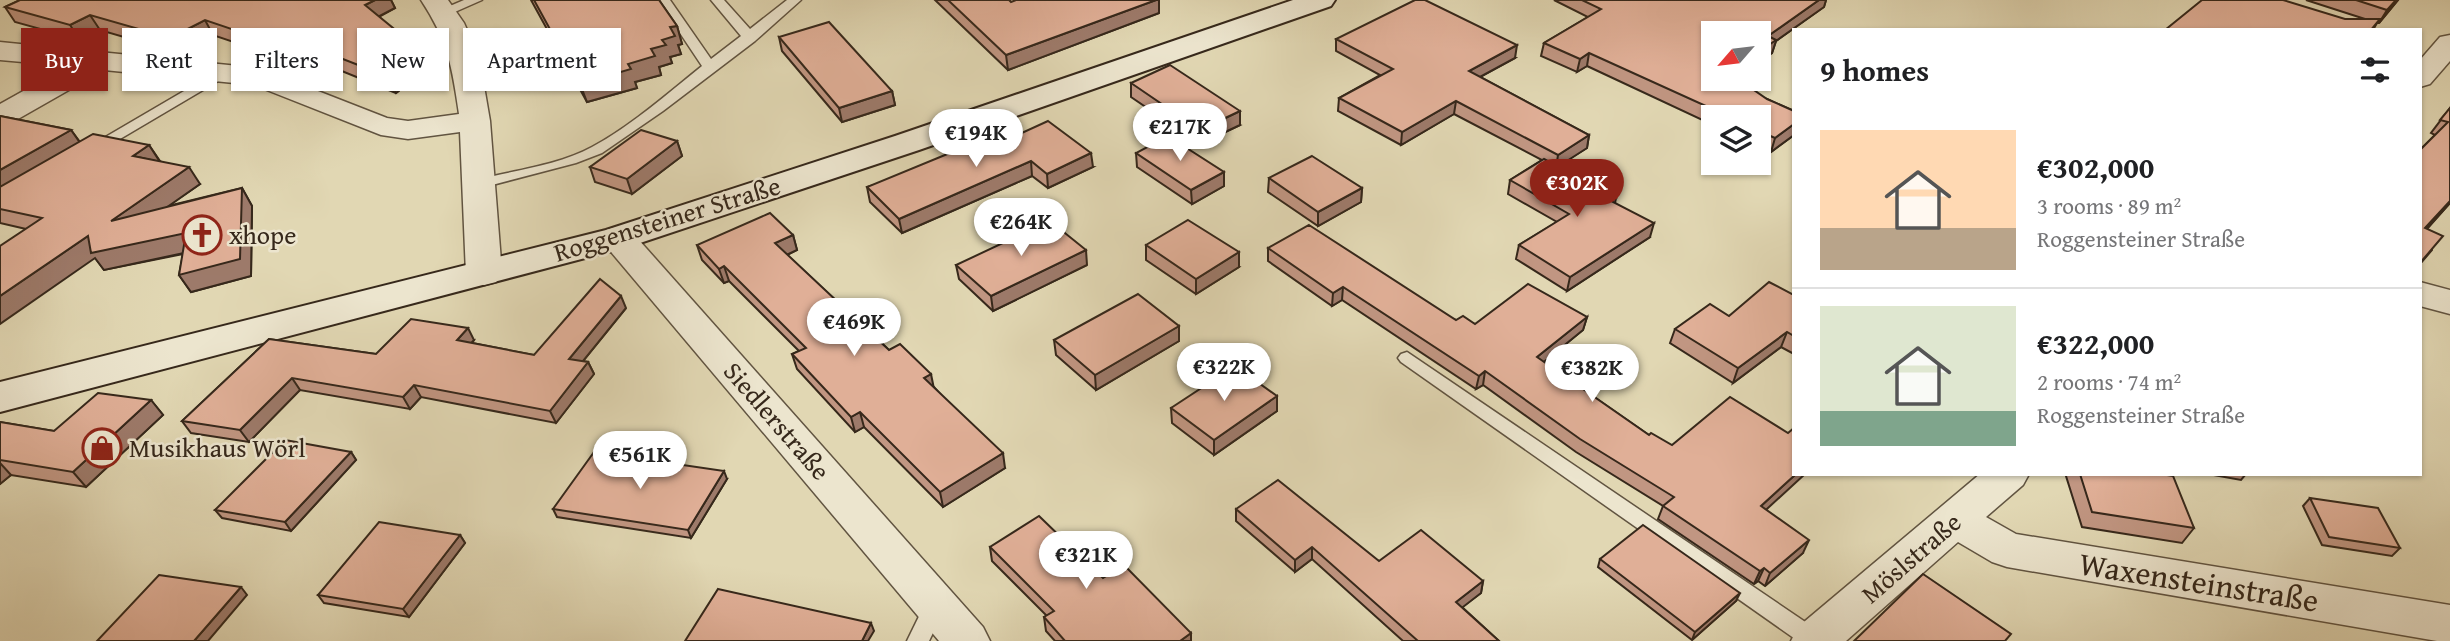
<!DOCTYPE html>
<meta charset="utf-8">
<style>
:root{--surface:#fff;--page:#f6f6f6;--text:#202124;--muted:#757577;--line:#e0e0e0;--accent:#8f2418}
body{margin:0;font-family:"Gentium Book Plus",serif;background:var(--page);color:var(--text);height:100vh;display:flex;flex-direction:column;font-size:26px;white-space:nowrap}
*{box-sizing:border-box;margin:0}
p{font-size:23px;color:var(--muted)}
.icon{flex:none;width:38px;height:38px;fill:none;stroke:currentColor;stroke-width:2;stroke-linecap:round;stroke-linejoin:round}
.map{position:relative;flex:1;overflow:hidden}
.details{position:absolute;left:1792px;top:28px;width:630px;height:448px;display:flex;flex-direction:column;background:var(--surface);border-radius:0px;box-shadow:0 2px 5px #0004}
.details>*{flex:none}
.banner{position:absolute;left:21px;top:28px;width:665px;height:63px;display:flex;gap:14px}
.needle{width:46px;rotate:242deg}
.fabs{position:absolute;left:1701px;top:21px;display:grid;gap:14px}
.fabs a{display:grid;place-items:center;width:70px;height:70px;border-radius:0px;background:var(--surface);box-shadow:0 2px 5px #0004;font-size:35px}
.price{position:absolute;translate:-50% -60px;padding:0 16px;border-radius:24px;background:#fff;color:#222;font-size:23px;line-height:46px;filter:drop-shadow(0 2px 4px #0008)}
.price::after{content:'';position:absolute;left:50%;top:42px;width:21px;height:16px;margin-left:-10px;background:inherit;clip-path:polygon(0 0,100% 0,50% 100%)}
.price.active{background:var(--accent);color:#fff}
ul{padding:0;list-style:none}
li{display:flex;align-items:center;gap:21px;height:175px;padding:0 28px}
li+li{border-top:2px solid var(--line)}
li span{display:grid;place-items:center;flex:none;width:196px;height:140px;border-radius:0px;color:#555}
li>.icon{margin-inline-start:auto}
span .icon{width:84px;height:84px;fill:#fffc;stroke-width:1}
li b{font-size:30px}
h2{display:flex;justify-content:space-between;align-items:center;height:84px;padding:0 28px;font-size:30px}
.chip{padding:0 24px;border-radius:0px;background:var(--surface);box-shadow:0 2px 5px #0004;font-size:24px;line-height:63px}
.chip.active{background:var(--accent);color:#fff}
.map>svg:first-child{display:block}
</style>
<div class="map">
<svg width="2450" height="641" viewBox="0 0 2450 641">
<rect width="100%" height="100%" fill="#e1d7b3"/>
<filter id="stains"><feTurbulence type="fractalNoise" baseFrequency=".00286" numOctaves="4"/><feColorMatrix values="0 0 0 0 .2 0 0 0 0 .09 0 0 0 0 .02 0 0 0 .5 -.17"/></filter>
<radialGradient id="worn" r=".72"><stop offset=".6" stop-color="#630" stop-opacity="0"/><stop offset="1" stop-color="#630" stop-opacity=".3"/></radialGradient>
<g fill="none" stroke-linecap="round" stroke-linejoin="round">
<!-- lane casing -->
<g stroke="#615441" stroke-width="3">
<g id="lane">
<path d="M464 0H482L448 15H438L436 12Z"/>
<path d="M658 0H670L711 59 741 36 711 0H724L750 29 787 0H801L755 41 663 111 602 153 576 163 477 189 472 187 469 184 472 181C510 171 557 166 592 147 631 126 667 94 702 66Z"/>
<path d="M220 70 227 74 225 77 98 152 93 154 85 149Z"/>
<path d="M1407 352 1823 634 1826 641H1798L1401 362 1398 358 1401 354Z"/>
<path d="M935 597 943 600 946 606 929 641H907L927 600Z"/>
</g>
</g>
<!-- street casing -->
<g stroke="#615441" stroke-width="3">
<g id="street">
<path d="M421 0H448L464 23 479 57 490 121 502 274 496 282 484 285 472 282 466 274 460 132 408 139 381 135 254 85 104 70 11 123 0 126V104L68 66 0 60V42L259 68 387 118 408 121 459 114C452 66 448 41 421 0Z"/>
<path d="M2450 35V61L2430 84 2420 87V60L2440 37Z"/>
<path d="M618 227 630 230 983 627 990 641H939L606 246 601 238 606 230Z"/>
<path d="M2420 282 2450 290V314L2420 306Z"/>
<path d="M1980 474H2029L2023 485 1986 517 2016 534 2450 605V641H2437L2007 567 1992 562 1958 542 1846 641H1791L1798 627Z"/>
</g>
</g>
<!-- secondary casing -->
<g stroke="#36281b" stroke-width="4">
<path id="secondary" d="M1293 0H1335L1331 6 919 150 631 246 0 412V382L606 230 895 136Z"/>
</g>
<!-- lane -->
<use href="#lane" fill="#ece5ce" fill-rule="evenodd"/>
<!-- street -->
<use href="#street" fill="#ece5ce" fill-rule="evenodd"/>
<!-- secondary -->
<use href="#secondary" fill="#ece5ce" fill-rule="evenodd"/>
</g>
<!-- wall -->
<g fill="#c19682" stroke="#36281b" stroke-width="2">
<path d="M20 0H391L395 8 379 17 410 47 417 63V73L410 82 396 93 305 56 293 62 213 35 179 53 100 30 80 40 15 22 5 7Z"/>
<path d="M531 0H659L677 26 682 44 678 45 681 54 670 57 672 63 659 67 661 75 635 82 637 88 587 102Z"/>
<path d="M935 0H1009L1011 2 1159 13 1008 70Z"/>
<path d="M1554 0H1826L1824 7 1776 41 1772 53 1713 79 1767 99 1794 111V135L1771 152 1759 146V117H1713V125L1587 66 1577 72 1541 56 1544 43 1588 17Z"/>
<path d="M2306 0H2398L2379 23H2377L2373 30 2345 19H2365Z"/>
<path d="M779 37 892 91 895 105 842 122 782 51Z"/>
<path d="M1336 39 1515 58 1480 77 1589 135 1587 148 1558 166 1616 198 1615 203 1650 237 1567 291 1516 259 1519 245 1557 222 1508 194 1510 180 1542 160 1454 114 1401 145 1338 111 1339 98 1380 75 1336 51Z"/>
<path d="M1131 83 1240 125 1200 144 1131 97Z"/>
<path d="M2450 108V203L2427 229 2432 250 2420 264V150L2435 135 2431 133Z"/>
<path d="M0 116 71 130 80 142 149 145 160 161 200 184 168 206 242 188 252 206 251 276 191 292 179 275 183 254 104 270 95 258 26 229 0 223Z"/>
<path d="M677 141 682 156 632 194 595 182 590 167Z"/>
<path d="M1136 153 1224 172V186L1192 204 1137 167Z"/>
<path d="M971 156 1093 167 1048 188 1032 176 902 233 870 202 867 187Z"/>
<path d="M1269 178 1362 188 1361 202 1318 226 1268 192Z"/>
<path d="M793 235 797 250 787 255 889 350 934 387 1005 468 943 507 864 427 855 432 797 369 792 354 799 351 729 281 724 283 702 260 697 245Z"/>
<path d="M1146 245 1239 267 1196 294 1146 260Z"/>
<path d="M1268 248 1456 320 1475 324 1587 317 1583 330 1544 362 1649 435 1766 510 1803 553 1765 586 1758 581 1754 584 1658 519 1663 506 1576 452 1483 385 1476 389 1342 300 1332 306 1268 261Z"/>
<path d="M956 265H1087L993 311 959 279Z"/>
<path d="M1794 295V354L1781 347 1733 383 1670 343 1675 329 1729 316Z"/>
<path d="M626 308 583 361 588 362 594 374 556 423 421 397 410 409 300 390 249 442 191 433 182 421 269 339 376 354 474 340 472 343 534 355Z"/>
<path d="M1179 326V341L1096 390 1056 355 1054 340Z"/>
<path d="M1277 396V411L1214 455 1172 423 1171 408Z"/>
<path d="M151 400 163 415 86 487 11 475 0 484V422L54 431Z"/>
<path d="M351 452 356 460 291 531 222 518 215 510Z"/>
<path d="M2067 474H2161L2194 528 2182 543 2082 527 2066 476Z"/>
<path d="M2208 474H2246L2241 480Z"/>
<path d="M727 479 691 538 557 517 553 509Z"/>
<path d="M2310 498 2400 548 2392 556 2322 545 2303 506Z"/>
<path d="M1236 509 1379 561 1483 581 1481 593 1462 607 1499 641H1403L1312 559 1295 572 1236 521Z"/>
<path d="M460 535 465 543 409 617 324 603 318 595Z"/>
<path d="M990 547 1103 578 1191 633V641H1055L1046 631 1044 617 1047 616 992 561Z"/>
<path d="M1600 559 1736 601 1692 640 1598 567Z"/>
</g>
<!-- shaded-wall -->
<g fill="#9d7a6a" stroke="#36281b" stroke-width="2">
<path d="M375 0H391L395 8 372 20 365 5Z"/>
<path d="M1156 0H1159V13L1008 70 1006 55Z"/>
<path d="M1819 0H1826L1824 7 1776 41 1772 53 1759 62V52L1768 36Z"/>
<path d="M2396 0H2398L2379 23 2387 10Z"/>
<path d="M90 15 100 30 80 40 70 25Z"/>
<path d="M205 20 213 35 179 53 170 38Z"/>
<path d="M677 26 682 44 678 45 681 54 670 57 672 63 659 67 661 75 635 82 637 88 587 102 580 84 628 64 651 49 662 40 670 27Z"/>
<path d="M297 41 305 56 293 62 285 47Z"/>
<path d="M1517 45 1515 58 1467 84 1469 71Z"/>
<path d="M410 47 417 63V73L410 82 396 93 389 77Z"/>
<path d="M1589 53 1587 66 1577 72 1580 59Z"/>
<path d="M892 91 895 105 842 122 839 108Z"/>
<path d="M1456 101 1454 114 1401 145 1402 132Z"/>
<path d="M1240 111V125L1200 144V130Z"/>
<path d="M1794 124V135L1771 152 1775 138Z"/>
<path d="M71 130 83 147 0 195V170Z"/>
<path d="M1589 135 1587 148 1556 168 1558 155Z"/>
<path d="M677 141 682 156 632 194 627 179Z"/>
<path d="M149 145 160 162 133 156Z"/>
<path d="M1091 153 1093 167 1048 188 1047 174Z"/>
<path d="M1031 161 1032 176 902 233 899 219Z"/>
<path d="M189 167 200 184 123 238 111 221Z"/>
<path d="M1224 172V186L1192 204 1191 190Z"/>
<path d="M242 188 252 206 251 276 191 292 179 275Z"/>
<path d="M1362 188 1361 202 1318 226V212Z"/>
<path d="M2450 201V203L2420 236 2425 228Z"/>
<path d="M1654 223 1650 237 1567 291 1570 277Z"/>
<path d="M186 233 198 250 104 270 95 258 0 324V296L88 236Z"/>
<path d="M793 235 797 250 780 258 775 243Z"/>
<path d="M1086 250 1087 265 993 311 991 296Z"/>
<path d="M1239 252V267L1196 294V279Z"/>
<path d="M724 266 729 281 724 283 719 269Z"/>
<path d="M1343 287 1342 300 1332 306 1333 293Z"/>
<path d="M621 296 626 308 575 371 569 359Z"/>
<path d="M1587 317 1583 330 1534 370 1537 357Z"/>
<path d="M1179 326V341L1096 390 1095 375Z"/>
<path d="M468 328 474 340 463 352 457 340Z"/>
<path d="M1787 332 1781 347 1733 383 1738 368Z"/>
<path d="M588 362 594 374 556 423 550 411Z"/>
<path d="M1485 371 1483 385 1476 389 1479 376Z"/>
<path d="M931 374 934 389 924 378Z"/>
<path d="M292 378 300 390 249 442 240 430Z"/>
<path d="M414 385 421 397 410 409 403 397Z"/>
<path d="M1277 396V411L1214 455V440Z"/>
<path d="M151 400 163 415 86 487 73 472Z"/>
<path d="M860 412 864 427 855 432 851 417Z"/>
<path d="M351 452 356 460 291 531 285 522Z"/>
<path d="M1003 453 1005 468 943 507 940 492Z"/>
<path d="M0 463 11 475 0 484Z"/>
<path d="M724 471 727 479 691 538 688 530Z"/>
<path d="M1796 474H1805L1756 519 1761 506Z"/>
<path d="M460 535 465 543 409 617 403 609Z"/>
<path d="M1809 540 1803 553 1765 586 1770 573Z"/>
<path d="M1312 547V559L1295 572V560Z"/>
<path d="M1764 568 1758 581 1754 584 1760 571Z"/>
<path d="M1483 581 1481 593 1454 614 1456 602Z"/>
<path d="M241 587 247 595 208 641H194Z"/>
<path d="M1740 593 1736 601 1692 640 1695 632Z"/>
<path d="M871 623 874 631 868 641H862Z"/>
<path d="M1191 633V641H1180Z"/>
</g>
<!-- building -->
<g fill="#e0af97" stroke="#36281b" stroke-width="2">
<path d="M20 0H375L365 5 404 37 410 47 409 57 403 67 389 77 297 41 285 47 205 20 170 38 90 15 70 25 5 7Z"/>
<path d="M534 0H659L677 26 670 27 675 36 662 40 666 45 651 49 655 56 628 64 631 69 580 84Z"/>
<path d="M948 0H1009L1011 2 1016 0H1156L1006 55Z"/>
<path d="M1415 0H1425L1517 45 1469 71 1589 135 1558 155 1456 101 1402 132 1339 98 1393 69 1336 39Z"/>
<path d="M1582 0H1819L1768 36 1776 40 1759 52V33H1713V79H1738L1767 99 1794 111V124L1775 138 1759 131V117H1730L1589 53 1580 59 1544 43 1601 9Z"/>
<path d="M2202 0H2283L2345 19H2380L2371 30H2165Z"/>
<path d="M2356 0H2396L2387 10Z"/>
<path d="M829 22 892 91 839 108 779 37Z"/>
<path d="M1170 65 1240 111 1200 130 1131 83Z"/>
<path d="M2450 108V201L2425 228 2443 236 2420 263V150L2448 122 2440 120Z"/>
<path d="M0 116 71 130 0 170Z"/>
<path d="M1048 121 1091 153 1047 174 1031 161 899 219 867 187 962 148 971 156Z"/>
<path d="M641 130 677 141 627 179 590 167Z"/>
<path d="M93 134 149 145 133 156 189 167 111 221 242 188 240 259 179 275 186 233 91 253 88 236 0 296V246L42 218 0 209V187Z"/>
<path d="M1168 136 1224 172 1191 190 1136 153Z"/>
<path d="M1312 156 1362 188 1318 212 1269 178Z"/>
<path d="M1544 159 1616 198 1611 201 1654 223 1570 277 1519 245 1569 214 1510 180Z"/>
<path d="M770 213 793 235 775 243 889 350 900 344 931 374 924 378 1003 453 940 492 860 412 851 417 792 354 806 348 724 266 719 269 697 245Z"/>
<path d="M1188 220 1239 252 1196 279 1146 245Z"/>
<path d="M1050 221 1086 250 991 296 956 265Z"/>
<path d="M1309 225 1456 320 1463 316 1475 324 1528 284 1587 317 1537 357 1649 435 1651 433 1672 445 1730 397 1788 433 1794 428V474H1796L1761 506 1809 540 1770 573 1764 568 1760 571 1663 506 1674 497 1580 439 1485 371 1479 376 1343 287 1333 293 1268 248Z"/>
<path d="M600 279 621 296 569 359 588 362 550 411 414 385 403 397 292 378 240 430 182 421 269 339 376 354 411 319 468 328 457 340 534 355Z"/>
<path d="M1769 282 1794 295V336L1787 332 1738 368 1675 329 1710 304 1729 316Z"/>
<path d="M1138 294 1179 326 1095 375 1054 340Z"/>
<path d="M1235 366 1277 396 1214 440 1171 408Z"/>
<path d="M98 393 151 400 73 472 0 460V422L54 431Z"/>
<path d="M285 440 351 452 285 522 215 510Z"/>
<path d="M594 452 724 471 688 530 553 509Z"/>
<path d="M2080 474H2161L2173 476 2194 528 2092 512Z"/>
<path d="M1278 480 1379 561 1421 530 1483 581 1456 602 1499 641H1418L1312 547 1295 560 1236 509Z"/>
<path d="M2310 498 2378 508 2400 548 2329 537Z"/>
<path d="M1039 516 1103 578 1124 565 1191 633 1180 641H1065L1044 617 1054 611 990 547Z"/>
<path d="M379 522 460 535 403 609 318 595Z"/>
<path d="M1643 525 1740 593 1695 632 1600 559Z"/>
<path d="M1923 574 2011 634 2005 641H1854Z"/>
<path d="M159 575 241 587 194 641H97Z"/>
<path d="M718 589 871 623 862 641H685Z"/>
</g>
<!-- icons -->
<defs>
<g id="church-ring" transform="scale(2.0125)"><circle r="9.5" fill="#ece5ce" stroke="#8f2418" stroke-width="1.5"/><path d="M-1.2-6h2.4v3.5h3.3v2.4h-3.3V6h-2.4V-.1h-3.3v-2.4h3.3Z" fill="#8f2418"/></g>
<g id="shop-ring" transform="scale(2.0125)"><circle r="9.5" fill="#ece5ce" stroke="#8f2418" stroke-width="1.5"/><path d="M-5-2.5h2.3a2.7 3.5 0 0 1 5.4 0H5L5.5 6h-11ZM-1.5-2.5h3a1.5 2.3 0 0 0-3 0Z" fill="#8f2418"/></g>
</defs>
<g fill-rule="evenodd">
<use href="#church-ring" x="202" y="235"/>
<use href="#shop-ring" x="102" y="448"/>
</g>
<g text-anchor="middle" stroke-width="5" stroke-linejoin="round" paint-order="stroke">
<!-- street labels -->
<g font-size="26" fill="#36281b" stroke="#ece5ce">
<text transform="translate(667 219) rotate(-17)" y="9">Roggensteiner Straße</text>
<text transform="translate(777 421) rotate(49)" y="9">Siedlerstraße</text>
<text transform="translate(1911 558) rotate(-41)" y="9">Möslstraße</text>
</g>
<!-- poi labels -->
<g font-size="26" fill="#36281b" stroke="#ece5ce" text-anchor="start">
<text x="229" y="244">xhope</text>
<text x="129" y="457">Musikhaus Wörl</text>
</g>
<!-- near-street labels -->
<g font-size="32" fill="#36281b" stroke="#ece5ce">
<text transform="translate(2199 582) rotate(9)" y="11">Waxensteinstraße</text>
</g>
</g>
<rect width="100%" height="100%" filter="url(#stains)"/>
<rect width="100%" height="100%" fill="url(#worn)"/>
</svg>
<div class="fabs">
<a><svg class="needle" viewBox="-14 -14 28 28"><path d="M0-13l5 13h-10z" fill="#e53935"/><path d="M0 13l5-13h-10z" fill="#757577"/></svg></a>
<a><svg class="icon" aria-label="layers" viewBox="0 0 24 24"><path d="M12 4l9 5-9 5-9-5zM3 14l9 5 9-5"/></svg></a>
</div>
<b class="price" style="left:1180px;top:163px">€217K</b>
<b class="price" style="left:976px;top:169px">€194K</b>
<b class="price active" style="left:1577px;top:219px">€302K</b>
<b class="price" style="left:1021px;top:258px">€264K</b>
<b class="price" style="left:854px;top:358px">€469K</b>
<b class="price" style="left:1224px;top:403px">€322K</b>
<b class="price" style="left:1592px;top:404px">€382K</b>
<b class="price" style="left:640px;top:491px">€561K</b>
<b class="price" style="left:1086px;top:591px">€321K</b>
<div class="banner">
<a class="chip active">Buy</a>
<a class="chip">Rent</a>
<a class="chip">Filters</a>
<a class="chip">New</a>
<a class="chip">Apartment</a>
</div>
<section class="details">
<h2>9 homes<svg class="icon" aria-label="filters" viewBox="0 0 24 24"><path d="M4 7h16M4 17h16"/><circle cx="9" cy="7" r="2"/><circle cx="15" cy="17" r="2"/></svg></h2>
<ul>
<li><span style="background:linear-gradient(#ffd9b3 70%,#b9a48a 0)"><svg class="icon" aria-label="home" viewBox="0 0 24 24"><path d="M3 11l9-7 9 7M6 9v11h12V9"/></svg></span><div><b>€302,000</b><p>3 rooms · 89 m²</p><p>Roggensteiner Straße</p></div></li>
<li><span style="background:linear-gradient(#dfe7d0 75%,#7fa58c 0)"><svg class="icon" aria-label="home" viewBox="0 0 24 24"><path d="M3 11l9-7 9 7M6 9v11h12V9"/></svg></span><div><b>€322,000</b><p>2 rooms · 74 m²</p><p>Roggensteiner Straße</p></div></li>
</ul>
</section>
</div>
